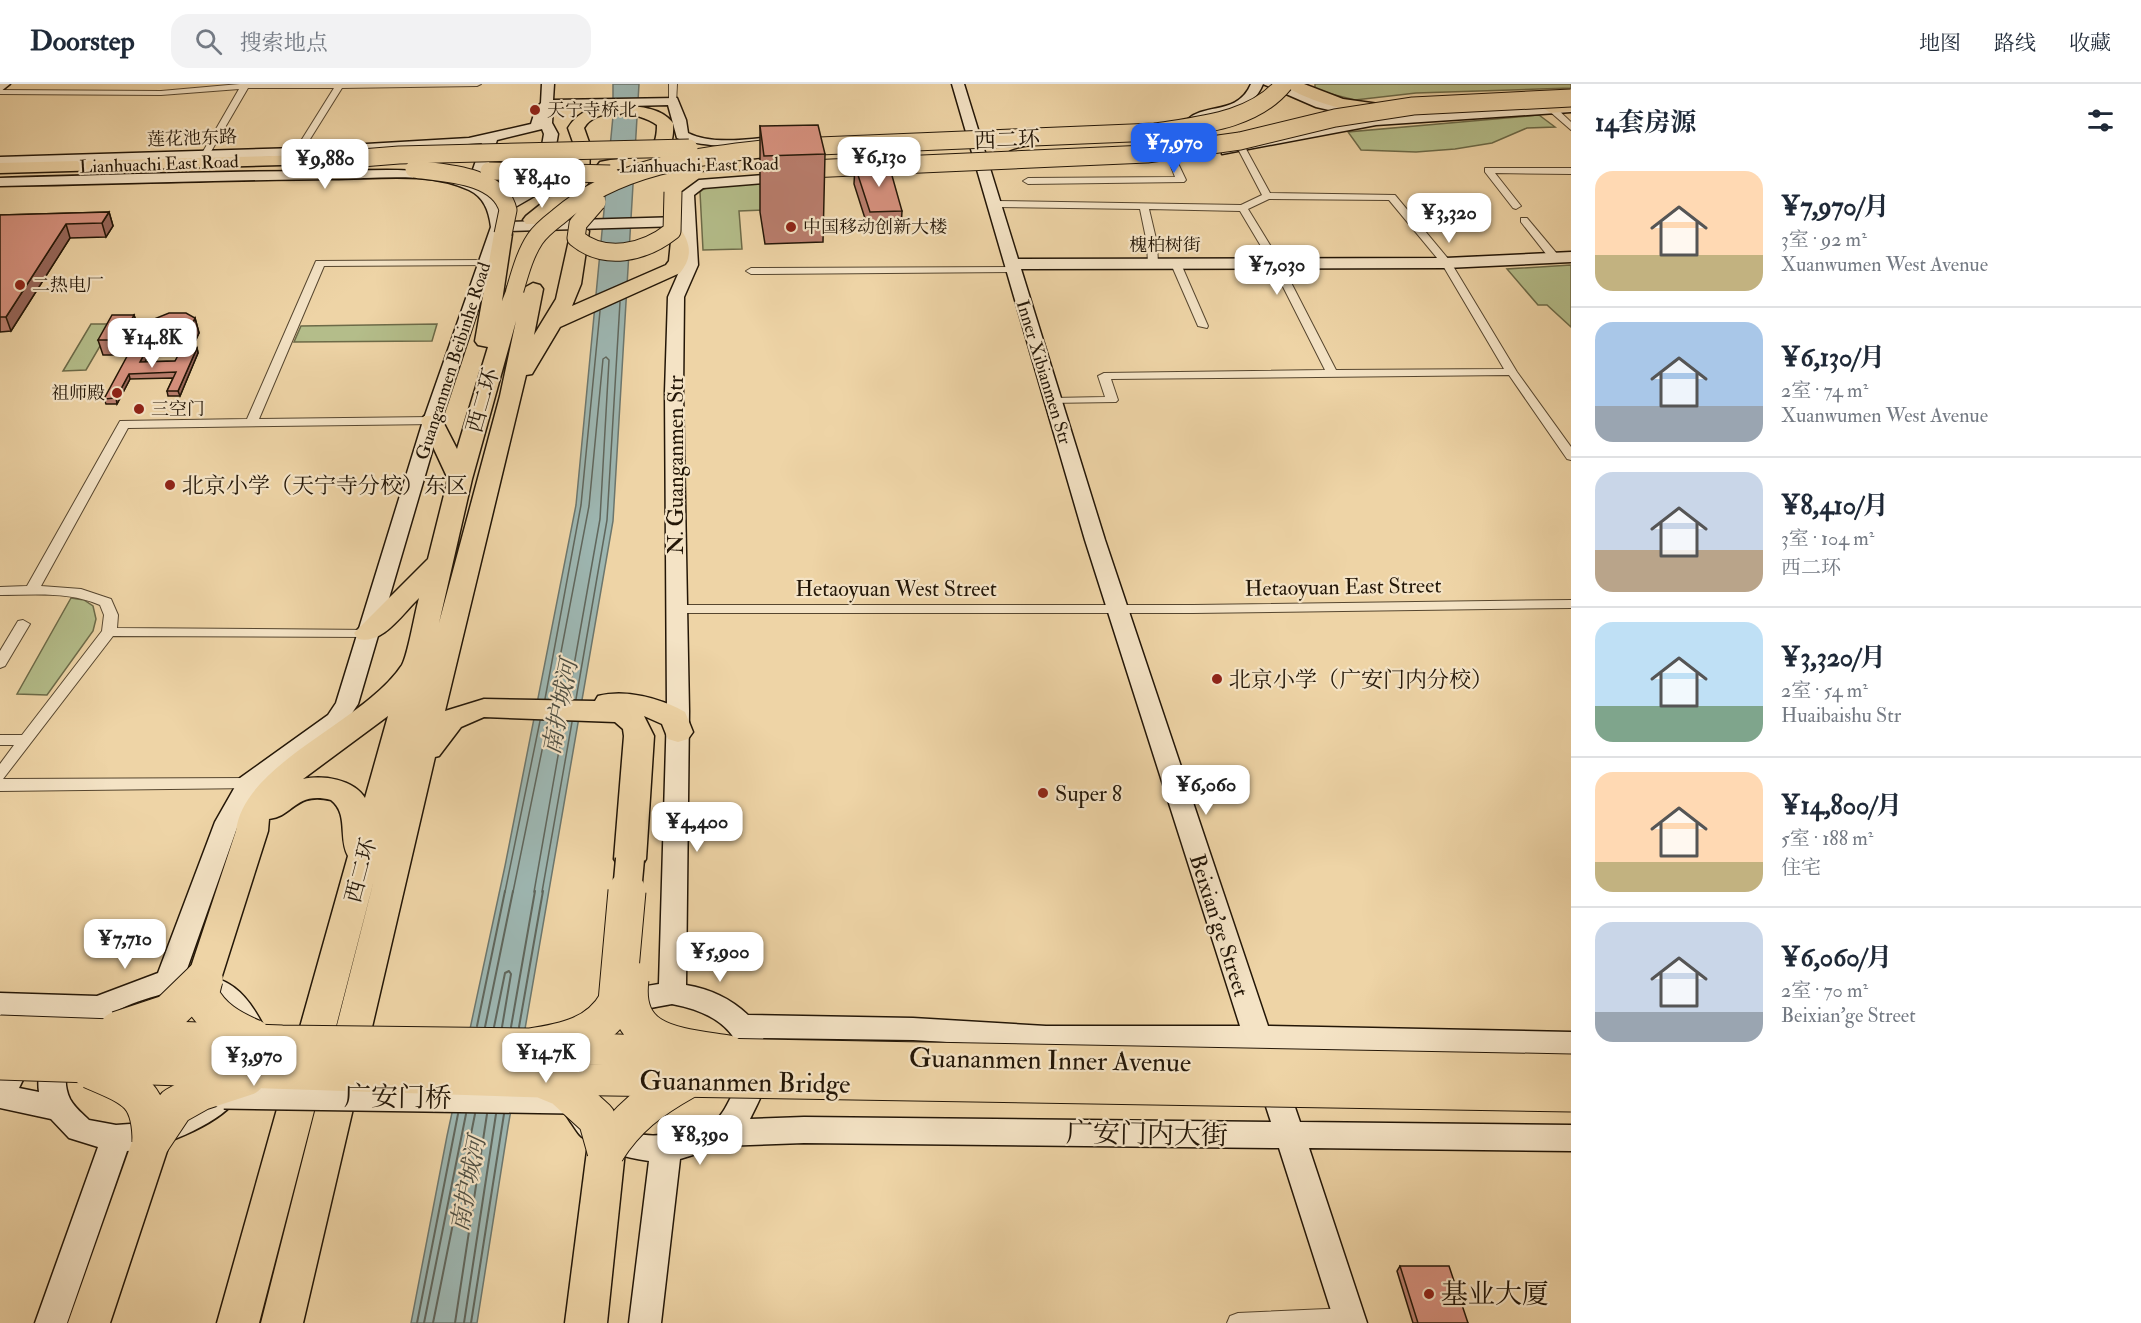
<!DOCTYPE html>
<html lang="zh">
<meta charset="utf-8">
<style>
:root{--surface:#fff;--page:#f2f2f3;--text:#1f2937;--muted:#747a83;--line:#e0e1e3;--accent:#2563eb}
body{margin:0;font-family:"IM FELL Double Pica","Noto Serif SC",serif;background:var(--page);color:var(--text);height:100vh;display:flex;flex-direction:column;font-size:22px;white-space:nowrap}
*{box-sizing:border-box;margin:0}
p{font-size:20px;color:var(--muted)}
.icon{flex:none;width:33px;height:33px;fill:none;stroke:currentColor;stroke-width:2;stroke-linecap:round;stroke-linejoin:round}
.map{position:relative;flex:1;overflow:hidden}
.panel{display:flex;flex-direction:column;background:var(--surface);width:570px}
.panel>*{flex:none}
.price{position:absolute;translate:-50% -51px;padding:0 14px;border-radius:12px;background:#fff;color:#222;font-size:20px;line-height:39px;filter:drop-shadow(0 2px 3px #0008)}
.price::after{content:'';position:absolute;left:50%;top:36px;width:18px;height:14px;margin-left:-9px;background:inherit;clip-path:polygon(0 0,100% 0,50% 100%)}
.price.on{background:var(--accent);color:#fff}
ul{padding:0;list-style:none}
li{display:flex;align-items:center;gap:18px;height:150px;padding:0 24px}
li+li{border-top:2px solid var(--line)}
li span{display:grid;place-items:center;flex:none;width:168px;height:120px;border-radius:18px;color:#555}
li>.icon{margin-inline-start:auto}
span .icon{width:72px;height:72px;fill:#fffc;stroke-width:1}
li b{font-size:26px}
h2{display:flex;justify-content:space-between;align-items:center;height:72px;padding:0 24px;font-size:26px}
header{display:flex;align-items:center;gap:36px;box-sizing:border-box;height:84px;padding:0 30px;background:var(--surface);border-bottom:2px solid var(--line)}
header strong{font-size:28px}
nav{display:flex;gap:33px;margin-inline-start:auto;font-size:21px}
.search{width:420px;height:54px;background:var(--page);display:flex;align-items:center;gap:15px;box-sizing:border-box;padding:0 21px;border-radius:18px;color:var(--muted);font-size:22px}
main{display:flex;flex:1;min-height:0}
.map>svg:first-child{display:block}
</style>
<header>
<strong>Doorstep</strong>
<div class="search"><svg class="icon" aria-label="search" viewBox="0 0 24 24"><circle cx="10" cy="10" r="6"/><path d="M15 15l6 6"/></svg>搜索地点</div>
<nav><a>地图</a><a>路线</a><a>收藏</a></nav>
</header>
<main>
<div class="map">
<svg width="1571" height="1239" viewBox="0 0 1571 1239">
<rect width="100%" height="100%" fill="#eed4a6"/>
<filter id="stains"><feTurbulence type="fractalNoise" baseFrequency=".00333" numOctaves="4"/><feColorMatrix values="0 0 0 0 .2 0 0 0 0 .09 0 0 0 0 .02 0 0 0 .5 -.17"/></filter>
<radialGradient id="worn" r=".72"><stop offset=".6" stop-color="#630" stop-opacity="0"/><stop offset="1" stop-color="#630" stop-opacity=".3"/></radialGradient>
<!-- green -->
<g fill="#b4bd8a" stroke="#6c6a48" stroke-width="1.5">
<path d="M1315 0H1571V4L1416 9 1355 16 1315 6Z"/>
<path d="M1539 31 1555 43 1527 44 1492 59 1455 65 1416 68 1361 66 1348 48Z"/>
<path d="M809 97 817 124 739 127 742 165 703 166 700 108C711 95 789 98 809 97Z"/>
<path d="M1571 181V243L1547 221H1538L1507 185Z"/>
<path d="M91 240H113L86 286 63 287Z"/>
<path d="M437 240 432 257 294 258 301 242Z"/>
<path d="M71 514 84 516 93 522 96 535 93 547 47 611 17 610Z"/>
</g>
<!-- water -->
<path fill="#9db6b1" stroke="#6c766d" stroke-width="1.5" d="M613 0H639L613 437 508 1043 477 1239H411L447 1052 505 782 576 421 613 32Z"/>
<g fill="none" stroke-linecap="round" stroke-linejoin="round">
<!-- shore-far1 -->
<g stroke="#60665c" stroke-width="1.5">
<path d="M545 615 581 421 600 227"/>
<path d="M552 615 589 422 603 275 606 273 609 276 600 435 568 615"/>
<path d="M576 615 607 436 620 218"/>
<path d="M505 808 540 637"/>
<path d="M513 808 548 637"/>
<path d="M534 808 564 638"/>
<path d="M542 808 572 638"/>
</g>
<!-- shore -->
<g stroke="#60665c" stroke-width="2">
<path d="M477 942 505 807"/>
<path d="M485 943 513 807"/>
<path d="M494 943 505 889 509 887 511 890 502 943"/>
<path d="M511 943 535 807"/>
<path d="M519 943 543 807"/>
<path d="M417 1239 458 1030"/>
<path d="M424 1239 466 1030"/>
<path d="M433 1239 475 1030"/>
<path d="M455 1239 487 1030"/>
<path d="M464 1239 496 1030"/>
<path d="M471 1239 504 1030"/>
</g>
<!-- street casing -->
<g stroke="#56462f" stroke-width="2">
<g id="street">
<path d="M240 0H481L477 2 342 4 302 68 298 71 294 68 334 4H248L209 71 205 74 201 71 239 5 161 11 0 10V6L161 7Z"/>
<path d="M669 0H677L676 19 669 17Z"/>
<path d="M1548 22H1554L1571 38V46L1548 26Z"/>
<path d="M1242 62 1246 65 1270 109 1395 111 1450 177 1517 288 1571 363V376L1567 375 1509 291 1111 295 1118 316 1116 318 1048 319 1046 317 1052 314 1105 313 1098 292 1104 289 1325 286 1271 179 1240 127 1149 125 1157 159 1158 180 1153 183 1148 180 1147 159 1140 125 995 123 990 120 995 117 1241 121 1262 111 1238 65ZM1269 115 1389 116 1442 180 1504 285 1336 286 1281 179 1248 125Z"/>
<path d="M1172 72 1176 75 1186 96 1184 98 1028 100 1023 97 1028 94 1175 93 1168 75Z"/>
<path d="M1485 84H1571V90L1495 89 1521 122 1516 125 1513 124 1485 88Z"/>
<path d="M1521 134H1527L1558 171V175H1550L1521 138Z"/>
<path d="M484 176 489 179 488 181 324 182 259 335 432 333 436 334V340L128 344 41 502 81 505 111 515 118 531 117 544 373 546 375 549 368 553 113 552 3 695 248 694 254 696 256 700 254 704 0 707V680L14 661H0V651H22L102 547 104 531 100 521C68 507 34 511 0 511V503L27 502 120 337 247 335 316 177Z"/>
<path d="M1172 178 1181 180 1208 242 1207 244 1198 242 1171 180Z"/>
<path d="M1016 183 1017 185 1012 188 751 190 746 187 751 184Z"/>
<path d="M1571 516V524L1193 529H676L669 525 676 521H1193Z"/>
<path d="M23 536 30 540 5 582 0 584V567L18 537Z"/>
<path d="M1349 1224 1357 1227 1360 1234 1358 1239H1227L1230 1232 1238 1229Z"/>
</g>
</g>
<!-- secondary casing -->
<g stroke="#231607" stroke-width="3">
<g id="secondary">
<path d="M0 0H10L0 8Z"/>
<path d="M542 0H554L553 16 677 14 686 36 688 49C716 63 760 53 790 51L797 55C783 68 695 63 677 54L668 21 553 24 552 39 558 50 550 96 543 107 503 130 505 138 681 133 680 110 699 96 790 89 797 93 790 97 703 104 694 111 698 181 684 213 683 308 689 627 686 901C710 905 730 914 748 931L913 934 1046 942H1240L1085 456 952 0H964L1018 175 1446 174 1571 168V178L1446 184 1021 185 1105 456 1268 942 1571 948V972L1275 965 1300 1038 1571 1041V1067L1309 1064 1367 1239H1335L1279 1064 804 1059 722 1062 680 1075 661 1239H629L649 1077C624 1073 602 1068 581 1052 577 1048 574 1042 570 1037 545 1001 552 957 586 927 606 910 634 904 659 900L667 627 665 308 668 213 682 181 681 142 504 147 441 337 358 620 344 641 257 705 239 738 186 888C229 892 246 907 265 945 258 969 250 997 235 1017 217 1041 156 1066 127 1067L67 1239H35L98 1063 69 1054 51 1035 0 1024V983L26 932 0 931V909L97 912 158 889 215 738 240 694 328 631 336 619 423 337 491 143C489 127 484 113 469 106 428 87 377 95 333 95 222 96 111 100 0 102V94C108 91 216 87 324 87 373 87 423 81 469 97L482 59 298 72 0 81V73L298 64 469 54 531 40 536 24 541 19ZM542 45 544 50 536 96 533 101 499 121 482 102 497 56ZM169 908C205 910 218 913 237 946L226 978 215 999 185 1021 160 1034 144 1039 116 1041 89 1036C83 1030 75 1024 70 1015 53 979 91 941 120 925 136 917 152 913 169 908ZM672 920C721 929 757 957 733 1009 728 1019 722 1033 712 1039 708 1042 700 1043 695 1044 666 1053 639 1056 612 1040 576 1018 573 967 608 941 628 927 649 924 672 920ZM53 933H70C51 953 35 980 39 1008L19 1004ZM763 954 913 956 1046 964H1247L1271 1038 804 1033 750 1035C763 1009 778 983 763 954Z"/>
<path d="M1251 0H1280L1324 17 1373 28 1374 31 1370 34 1571 20V28L1376 41 1222 70V64L1227 63 1368 35 1316 23 1263 0C1252 28 1220 33 1194 39L1188 35C1206 19 1238 31 1251 0Z"/>
</g>
</g>
<!-- highway casing -->
<g stroke="#231607" stroke-width="3">
<g id="highway">
<path d="M1284 0H1304L1343 15 1393 22 1401 27C1389 42 1296 15 1284 0Z"/>
<path d="M1571 17V27L1551 29 1543 24 1551 19Z"/>
<path d="M617 21C636 22 661 23 673 39 674 57 670 70 653 79L798 74 807 79 798 84 658 88 652 87 649 83 652 80 606 87 597 82 600 78C628 71 657 82 657 41 639 28 597 22 584 44L590 61 589 98 586 102 538 140H526L523 136 526 132 571 96 574 61 568 44C580 25 596 22 617 21Z"/>
<path d="M1133 57 1139 58 1141 62 1139 66 1064 69 1015 75 1007 70C1016 58 1113 58 1133 57Z"/>
<path d="M349 70 358 75 355 79 0 89V79Z"/>
<path d="M580 141 589 147 581 200 572 222 666 181 669 177 671 157 663 147 665 143H679C691 159 693 173 680 189L560 243 532 290 526 291 445 627 484 615 595 617 598 612C626 605 660 614 685 628L693 648 688 655 678 658 668 655 662 640 644 632 654 652 646 775 641 783 630 787 619 783 614 775 624 652 623 645 615 638 484 633 461 643 439 672 435 673 303 1239H261L374 796 259 1239H217L348 772C338 754 349 730 331 716 295 707 293 733 269 735L268 747 221 895 216 905 204 909 192 905 187 895 236 747C244 678 364 639 402 581 408 571 415 528 419 514 402 530 383 561 358 555L354 549 428 475 448 395 421 337 424 332H440L457 365 488 263 478 261 475 257 494 150 503 144 512 150 502 217 508 202 515 200 524 204 533 199 540 201 543 205 534 251 556 215 571 147ZM516 237 500 312 439 539 472 395ZM388 632 365 714C353 695 323 691 303 695Z"/>
<path d="M151 1042 164 1046 170 1058 110 1239H68L132 1058 138 1046Z"/>
<path d="M606 1050 619 1055 625 1067 607 1239H565L587 1067 593 1055Z"/>
</g>
</g>
<!-- street -->
<use href="#street" fill="#f4e3c5" fill-rule="evenodd"/>
<!-- secondary -->
<use href="#secondary" fill="#f4e3c5" fill-rule="evenodd"/>
<!-- highway -->
<use href="#highway" fill="#eed4a6" fill-rule="evenodd"/>
<!-- secondary-bridge casing -->
<g stroke="#231607" stroke-width="32" stroke-linecap="butt">
<path id="secondary-bridge" d="M224 1010 570 1015"/>
</g>
<!-- primary-bridge casing -->
<g stroke="#231607" stroke-width="33" stroke-linecap="butt">
<g id="primary-bridge">
<path d="M560 964 675 968"/>
<path d="M713 970 1571 986"/>
<path d="M548 995 1571 1012"/>
</g>
</g>
<!-- highway-bridge-far2 casing -->
<g stroke="#231607" stroke-width="19" stroke-linecap="butt">
<g id="highway-bridge-far2">
<path d="M349 75 399 71 689 64"/>
<path d="M414 85C443 89 499 90 508 126L503 150"/>
<path d="M786 86 1147 70 1240 57 1335 34 1413 22 1571 14"/>
<path d="M489 87 610 90"/>
<path d="M597 118 578 140 576 154C605 178 644 169 672 147L673 108"/>
<path d="M515 206C520 189 525 170 535 155 541 146 549 140 558 133 616 82 697 72 771 64L1155 48C1200 41 1254 37 1284 0"/>
</g>
</g>
<!-- highway-bridge-far1 casing -->
<g stroke="#231607" stroke-width="31" stroke-linecap="butt">
<path id="highway-bridge-far1" d="M627 808 630 775"/>
</g>
<!-- highway-bridge casing -->
<g stroke="#231607" stroke-width="39" stroke-linecap="butt">
<g id="highway-bridge">
<path d="M204 895 200 911C212 934 230 944 253 954"/>
<path d="M630 895C622 961 678 962 728 970"/>
<path d="M118 946 169 929 204 895"/>
<path d="M0 950 282 960 530 963C565 958 599 951 617 918L627 807"/>
<path d="M0 977 541 995 563 1004 597 1035 606 1067"/>
<path d="M91 986C132 1004 151 1008 151 1058"/>
<path d="M151 1058 175 1022 200 1008 246 993"/>
<path d="M606 1067C627 1034 651 1016 685 997"/>
</g>
</g>
<!-- secondary-bridge -->
<use href="#secondary-bridge" stroke="#f4e3c5" stroke-width="29"/>
<!-- primary-bridge -->
<use href="#primary-bridge" stroke="#eed4a6" stroke-width="31"/>
<!-- highway-bridge-far2 -->
<use href="#highway-bridge-far2" stroke="#eed4a6" stroke-width="17"/>
<!-- highway-bridge-far1 -->
<use href="#highway-bridge-far1" stroke="#eed4a6" stroke-width="28"/>
<!-- highway-bridge -->
<use href="#highway-bridge" stroke="#eed4a6" stroke-width="37"/>
</g>
<!-- wall -->
<g fill="#ba7e6e" stroke="#231607" stroke-width="1.5">
<path d="M760 42 825 70 823 158 765 160 760 128Z"/>
<path d="M855 82 902 127 901 146 869 147 854 100Z"/>
<path d="M109 128 113 142 106 153 70 154 11 247 0 248V131Z"/>
<path d="M134 231 139 246 125 271H103L98 256Z"/>
<path d="M195 234 199 249 193 262 164 263 155 258 150 243Z"/>
<path d="M197 264 198 269 180 312H168L167 307 173 294 130 295 117 320H106L104 315 149 270 144 278 175 277Z"/>
<path d="M1400 1182 1468 1239H1413L1397 1187Z"/>
</g>
<!-- shaded-wall -->
<g fill="#97665a" stroke="#231607" stroke-width="1.5">
<path d="M109 128 113 142 106 153 102 139Z"/>
<path d="M66 140 70 154 11 247 6 233Z"/>
<path d="M134 231 139 246 125 271 120 256Z"/>
<path d="M195 234 199 249 193 262 189 247Z"/>
<path d="M197 264 198 269 180 312 178 307Z"/>
<path d="M147 265 149 270 142 284 140 278Z"/>
<path d="M129 290 130 295 117 320 116 314Z"/>
</g>
<!-- building -->
<g fill="#d89280" stroke="#231607" stroke-width="1.5">
<path d="M818 41 825 70 764 72 760 42Z"/>
<path d="M889 81 902 127 870 128 855 82Z"/>
<path d="M109 128 102 139 66 140 6 233H0V131Z"/>
<path d="M169 229H186L195 234 189 247 159 248 150 243 154 235Z"/>
<path d="M112 231H134L120 256H98Z"/>
<path d="M182 264H197L178 307H167L176 288 129 290 116 314 104 315 131 265H147L140 278 175 277Z"/>
<path d="M1400 1182H1449L1468 1239H1418Z"/>
</g>
<!-- markers -->
<g fill="#8f2418" stroke="#f4e3c5" stroke-width="2">
<circle cx="535" cy="26" r="6"/>
<circle cx="791" cy="143" r="6"/>
<circle cx="20" cy="201" r="6"/>
<circle cx="117" cy="309" r="6"/>
<circle cx="139" cy="325" r="6"/>
<circle cx="170" cy="401" r="6"/>
<circle cx="1217" cy="595" r="6"/>
<circle cx="1043" cy="709" r="6"/>
<circle cx="1429" cy="1210" r="6"/>
</g>
<g text-anchor="middle" stroke-width="4.5" stroke-linejoin="round" paint-order="stroke">
<!-- far-poi labels -->
<g font-size="18" fill="#231607" stroke="#f4e3c5" text-anchor="start">
<text x="547" y="32">天宁寺桥北</text>
<text x="803" y="149">中国移动创新大楼</text>
<text x="32" y="207">二热电厂</text>
<text x="105" y="315" text-anchor="end">祖师殿</text>
<text x="151" y="331">三空门</text>
</g>
<!-- far-street labels -->
<g font-size="18" fill="#231607" stroke="#f4e3c5">
<text transform="translate(192 54) rotate(-2)" y="6">莲花池东路</text>
<text transform="translate(159 80) rotate(-2)" y="6">Lianhuachi East Road</text>
<text transform="translate(699 81) rotate(-1)" y="6">Lianhuachi East Road</text>
<text x="1165" y="167">槐柏树街</text>
<text transform="translate(453 277) rotate(-72)" y="6">Guanganmen Beibinhe Road</text>
<text transform="translate(1044 288) rotate(73)" y="6">Inner Xibianmen Str</text>
</g>
<!-- street labels -->
<g font-size="22" fill="#231607" stroke="#f4e3c5">
<text transform="translate(1007 55) rotate(-2)" y="8">西二环</text>
<text transform="translate(482 316) rotate(-74)" y="8">西二环</text>
<text transform="translate(675 381) rotate(-90)" y="8">N. Guanganmen Str</text>
<text transform="translate(1343 502) rotate(-1)" y="8">Hetaoyuan East Street</text>
<text x="896" y="512">Hetaoyuan West Street</text>
<text transform="translate(360 786) rotate(-75)" y="8">西二环</text>
<text transform="translate(1220 841) rotate(72)" y="8">Beixian'ge Street</text>
</g>
<!-- poi labels -->
<g font-size="22" fill="#231607" stroke="#f4e3c5" text-anchor="start">
<text x="182" y="409">北京小学（天宁寺分校）东区</text>
<text x="1229" y="603">北京小学（广安门内分校）</text>
<text x="1055" y="717">Super 8</text>
</g>
<!-- water labels -->
<g font-size="24" font-style="italic" fill="#4e4e42" stroke="#f4e3c5">
<text transform="translate(560 623) rotate(-79)" y="8">南护城河</text>
<text transform="translate(468 1100) rotate(-79)" y="8">南护城河</text>
</g>
<!-- near-street labels -->
<g font-size="27" fill="#231607" stroke="#f4e3c5">
<text transform="translate(1050 976) rotate(1)" y="9">Guananmen Inner Avenue</text>
<text transform="translate(745 998) rotate(1)" y="9">Guananmen Bridge</text>
<text transform="translate(398 1013) rotate(1)" y="9">广安门桥</text>
<text transform="translate(1147 1050) rotate(1)" y="9">广安门内大街</text>
</g>
<!-- near-poi labels -->
<g font-size="27" fill="#231607" stroke="#f4e3c5" text-anchor="start">
<text x="1441" y="1219">基业大厦</text>
</g>
</g>
<rect width="100%" height="100%" filter="url(#stains)"/>
<rect width="100%" height="100%" fill="url(#worn)"/>
</svg>
<b class="price on" style="left:1174px;top:90px">¥7,970</b>
<b class="price" style="left:879px;top:104px">¥6,130</b>
<b class="price" style="left:325px;top:106px">¥9,880</b>
<b class="price" style="left:542px;top:125px">¥8,410</b>
<b class="price" style="left:1449px;top:160px">¥3,320</b>
<b class="price" style="left:1277px;top:212px">¥7,030</b>
<b class="price" style="left:152px;top:285px">¥14.8K</b>
<b class="price" style="left:1206px;top:732px">¥6,060</b>
<b class="price" style="left:697px;top:769px">¥4,400</b>
<b class="price" style="left:125px;top:886px">¥7,710</b>
<b class="price" style="left:720px;top:899px">¥5,900</b>
<b class="price" style="left:546px;top:1000px">¥14.7K</b>
<b class="price" style="left:254px;top:1003px">¥3,970</b>
<b class="price" style="left:700px;top:1082px">¥8,390</b>
</div>
<section class="panel">
<h2>14套房源<svg class="icon" aria-label="filters" viewBox="0 0 24 24"><path d="M4 7h16M4 17h16"/><circle cx="9" cy="7" r="2"/><circle cx="15" cy="17" r="2"/></svg></h2>
<ul>
<li><span style="background:linear-gradient(#ffd9b3 70%,#c2b280 0)"><svg class="icon" aria-label="home" viewBox="0 0 24 24"><path d="M3 11l9-7 9 7M6 9v11h12V9"/></svg></span><div><b>¥7,970/月</b><p>3室 · 92 m²</p><p>Xuanwumen West Avenue</p></div></li>
<li><span style="background:linear-gradient(#a9c7e8 70%,#9aa5b1 0)"><svg class="icon" aria-label="home" viewBox="0 0 24 24"><path d="M3 11l9-7 9 7M6 9v11h12V9"/></svg></span><div><b>¥6,130/月</b><p>2室 · 74 m²</p><p>Xuanwumen West Avenue</p></div></li>
<li><span style="background:linear-gradient(#c9d6e8 65%,#b9a48a 0)"><svg class="icon" aria-label="home" viewBox="0 0 24 24"><path d="M3 11l9-7 9 7M6 9v11h12V9"/></svg></span><div><b>¥8,410/月</b><p>3室 · 104 m²</p><p>西二环</p></div></li>
<li><span style="background:linear-gradient(#bfe0f5 70%,#7fa58c 0)"><svg class="icon" aria-label="home" viewBox="0 0 24 24"><path d="M3 11l9-7 9 7M6 9v11h12V9"/></svg></span><div><b>¥3,320/月</b><p>2室 · 54 m²</p><p>Huaibaishu Str</p></div></li>
<li><span style="background:linear-gradient(#ffd9b3 75%,#c2b280 0)"><svg class="icon" aria-label="home" viewBox="0 0 24 24"><path d="M3 11l9-7 9 7M6 9v11h12V9"/></svg></span><div><b>¥14,800/月</b><p>5室 · 188 m²</p><p>住宅</p></div></li>
<li><span style="background:linear-gradient(#c9d6e8 75%,#9aa5b1 0)"><svg class="icon" aria-label="home" viewBox="0 0 24 24"><path d="M3 11l9-7 9 7M6 9v11h12V9"/></svg></span><div><b>¥6,060/月</b><p>2室 · 70 m²</p><p>Beixian'ge Street</p></div></li>
</ul>
</section>
</main>
